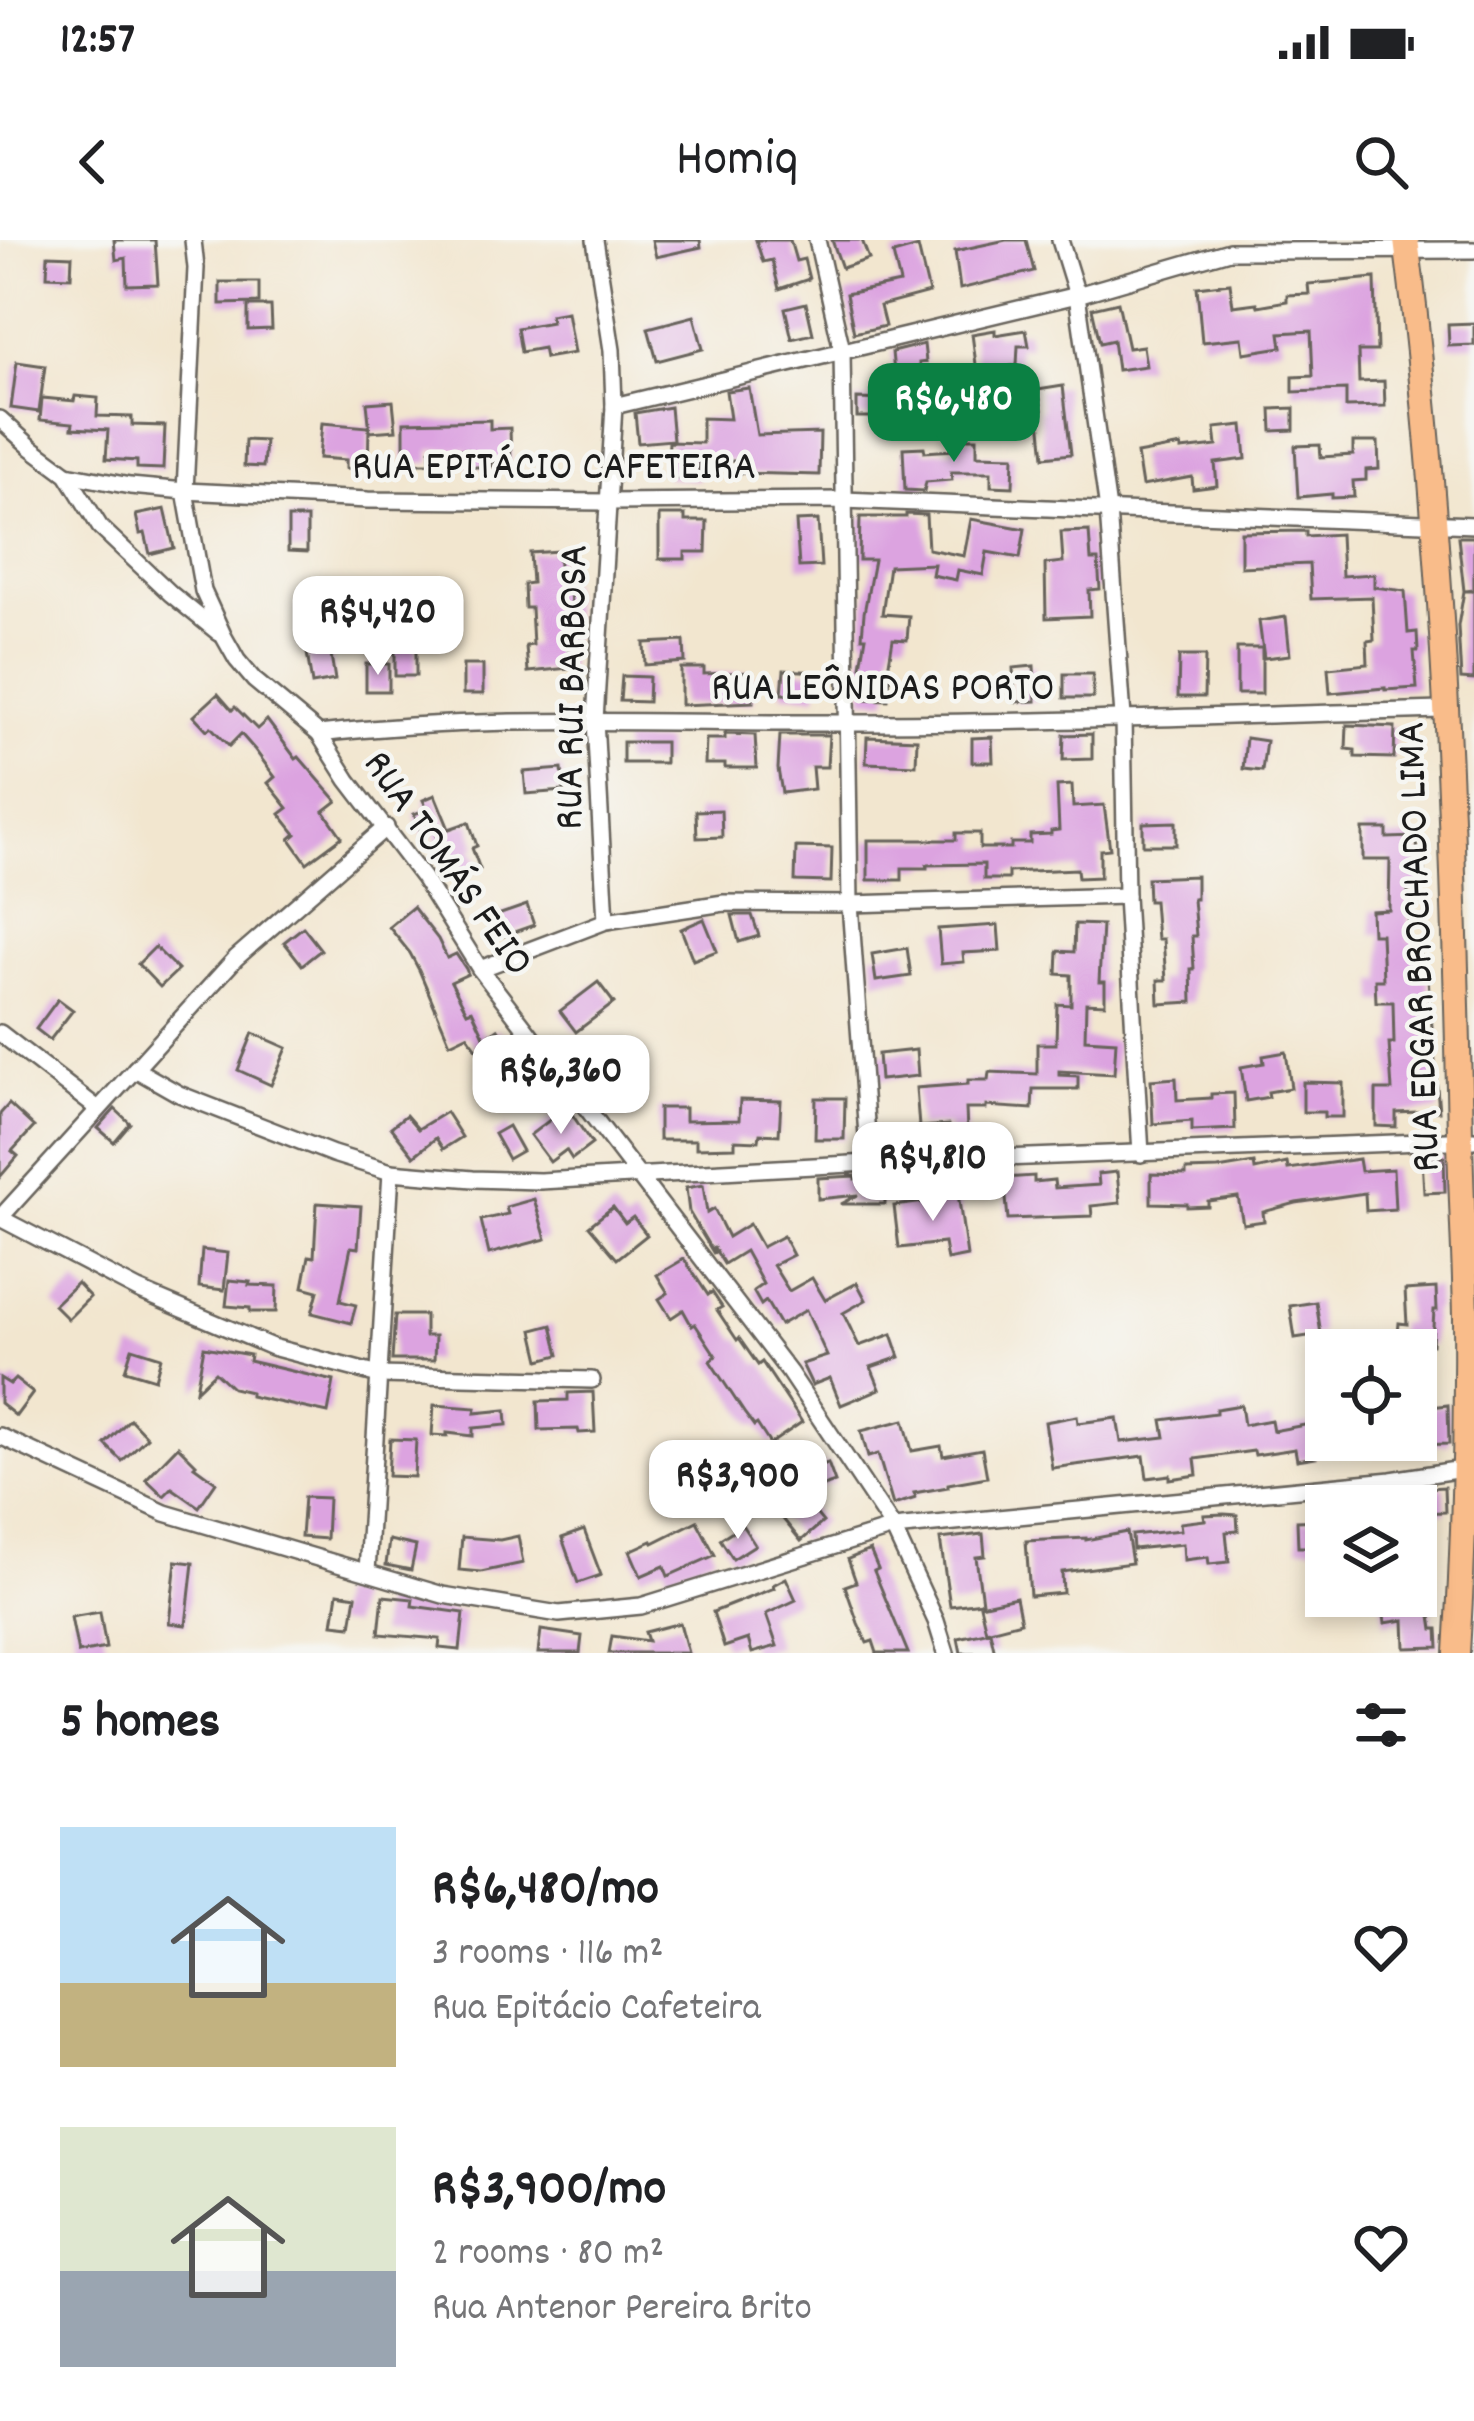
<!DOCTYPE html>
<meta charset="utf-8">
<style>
:root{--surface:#fff;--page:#f2f2f2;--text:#202124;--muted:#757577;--accent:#0b8043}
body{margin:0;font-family:Dekko,sans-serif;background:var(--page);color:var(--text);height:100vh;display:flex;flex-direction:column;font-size:45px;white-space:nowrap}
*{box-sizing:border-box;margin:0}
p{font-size:39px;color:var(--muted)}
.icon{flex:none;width:66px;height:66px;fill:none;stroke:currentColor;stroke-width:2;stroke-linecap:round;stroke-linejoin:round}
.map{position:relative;height:1413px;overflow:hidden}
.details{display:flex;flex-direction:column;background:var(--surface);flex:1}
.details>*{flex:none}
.buttons{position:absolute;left:1305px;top:1089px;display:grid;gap:24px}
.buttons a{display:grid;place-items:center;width:132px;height:132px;border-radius:0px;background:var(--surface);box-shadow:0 6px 18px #0003;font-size:60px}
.price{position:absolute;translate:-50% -102px;padding:0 27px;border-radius:24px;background:#fff;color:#222;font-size:39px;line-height:78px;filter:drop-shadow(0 3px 6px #0008)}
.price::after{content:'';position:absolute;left:50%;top:72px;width:36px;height:27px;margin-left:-18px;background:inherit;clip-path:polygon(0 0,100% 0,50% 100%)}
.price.active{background:var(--accent);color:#fff}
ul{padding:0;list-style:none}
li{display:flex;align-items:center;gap:36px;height:300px;padding:0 60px}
li span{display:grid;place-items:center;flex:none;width:336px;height:240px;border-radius:0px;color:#555}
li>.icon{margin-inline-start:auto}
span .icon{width:144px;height:144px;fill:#fffc;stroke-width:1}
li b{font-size:51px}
h2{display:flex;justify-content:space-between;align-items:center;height:144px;padding:0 60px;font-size:51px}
.status{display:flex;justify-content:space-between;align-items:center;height:84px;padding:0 60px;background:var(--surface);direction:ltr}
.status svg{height:33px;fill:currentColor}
header{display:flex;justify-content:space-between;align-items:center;height:156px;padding:0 60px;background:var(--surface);font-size:54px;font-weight:600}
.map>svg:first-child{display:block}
</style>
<div class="status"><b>12:57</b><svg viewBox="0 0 49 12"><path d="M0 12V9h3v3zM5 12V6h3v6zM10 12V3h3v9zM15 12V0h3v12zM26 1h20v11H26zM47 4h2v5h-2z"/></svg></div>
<header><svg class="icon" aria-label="back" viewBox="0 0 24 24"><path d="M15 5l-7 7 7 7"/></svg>Homiq<svg class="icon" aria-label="search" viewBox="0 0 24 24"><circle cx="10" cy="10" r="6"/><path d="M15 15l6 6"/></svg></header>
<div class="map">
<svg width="1474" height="1413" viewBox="0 0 1474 1413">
<rect width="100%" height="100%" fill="#f6f6f2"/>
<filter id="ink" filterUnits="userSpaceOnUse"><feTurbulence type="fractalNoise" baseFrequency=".00833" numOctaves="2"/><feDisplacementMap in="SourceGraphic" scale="24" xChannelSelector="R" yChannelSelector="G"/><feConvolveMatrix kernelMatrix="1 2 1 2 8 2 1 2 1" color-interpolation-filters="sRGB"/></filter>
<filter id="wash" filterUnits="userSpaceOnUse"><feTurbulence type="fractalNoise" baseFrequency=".004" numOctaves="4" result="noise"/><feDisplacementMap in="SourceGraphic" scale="48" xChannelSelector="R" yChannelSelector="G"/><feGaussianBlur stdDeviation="2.7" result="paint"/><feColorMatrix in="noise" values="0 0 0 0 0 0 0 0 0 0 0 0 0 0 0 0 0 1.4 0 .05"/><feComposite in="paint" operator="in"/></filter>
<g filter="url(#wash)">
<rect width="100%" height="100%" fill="#f2e6cf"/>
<g id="blocks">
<!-- building -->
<g fill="#dca3e0">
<path d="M114 0H155L158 44 127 45 126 18 116 20Z"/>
<path d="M652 0H700L701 7 656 17Z"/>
<path d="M756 0H790L796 21 804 19 809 39 779 49 772 20 763 22Z"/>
<path d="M832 0H862L869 19 842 28Z"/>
<path d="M1006 0H1026L1034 31 960 49 955 11Z"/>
<path d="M918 7 929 53 880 66 885 86 854 93 846 54 900 43 893 14Z"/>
<path d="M48 15 72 16 71 37 47 36Z"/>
<path d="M1375 38 1377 111H1358L1359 142 1384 141 1385 166 1346 167V150L1293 152V137L1313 136 1311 91 1280 93 1282 107 1244 113 1242 98 1202 102 1197 47 1230 43 1233 66 1257 63 1258 66 1287 61V55L1309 54 1308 44Z"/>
<path d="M220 42H259V63L220 64Z"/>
<path d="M1118 62 1128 108 1143 106 1146 126 1117 130 1113 100 1100 103 1092 68Z"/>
<path d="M806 63 813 94 792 99 785 68Z"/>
<path d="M248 66H271L272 89 248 90Z"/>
<path d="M567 72 574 113 545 118 543 108 521 112 517 88 551 82 550 75Z"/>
<path d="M694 76 703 109 657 121 648 88Z"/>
<path d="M1474 83V105L1449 106 1448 84Z"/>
<path d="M995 90V95L1026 90 1029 106H1018L1017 125 977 132 972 94Z"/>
<path d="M924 104 926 122 919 123 922 151 896 154 892 112Z"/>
<path d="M17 122 45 126 39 172 11 168Z"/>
<path d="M1063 146 1071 214 1044 217 1039 170H1042L1038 150Z"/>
<path d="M749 148 757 195 820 193 819 235 736 233V221H699L698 240 667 238 669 202 702 203V178L730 179 726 151Z"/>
<path d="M75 156 98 158 97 176 132 177V185L165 186 163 229 137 228V221L106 219 108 190 72 188 73 183 40 180 42 158 74 161Z"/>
<path d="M857 159 887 160 886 177H857Z"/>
<path d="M393 161 396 190 370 192 367 163Z"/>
<path d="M670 167 673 200 638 203 635 173Z"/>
<path d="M1294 168V190L1272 191 1271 169Z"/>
<path d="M490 180V189L510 188 511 222H491V227H467V209L430 210V223H404V182Z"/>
<path d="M322 183 369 187 368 229 346 228V220L319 218Z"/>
<path d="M1243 185 1246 219 1215 223 1217 246 1193 249 1192 237 1142 246 1137 214 1181 206V210L1217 206 1215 188Z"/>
<path d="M954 198H977V215L1014 216 1013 247 991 246V232H951L952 240 926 242 924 251 905 250 903 208 924 207 925 212 954 210Z"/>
<path d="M245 200 265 201 263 227 244 226Z"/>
<path d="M1353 202H1378L1379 229 1366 230V240L1353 241 1354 257 1332 258V254L1298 257 1295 206 1320 205 1321 217 1353 215Z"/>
<path d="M165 269 174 308 150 314 145 293 140 294 136 275Z"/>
<path d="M906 274 926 275 928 309 964 316 971 279 1025 289 1020 318 987 312 983 335 958 330 956 340 932 335 934 324 889 326 882 374 909 376 907 400 893 399 887 435H890L888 460 863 459 866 427 861 426 866 397H862L864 373 874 320H859L860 277H906Z"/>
<path d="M659 275H685V281H707L706 312H685V319H659Z"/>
<path d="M288 278H307V312L288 311Z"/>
<path d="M818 280 821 326 799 327 796 281Z"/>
<path d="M1089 291 1091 320H1098L1100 349 1089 350 1090 376 1046 378 1045 324 1063 322 1061 292Z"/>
<path d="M1306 291V296L1340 294 1342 336 1374 334V347L1405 351 1408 393 1417 392 1418 411H1414L1417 448 1385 450V448L1330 453 1328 428 1368 424 1367 401 1374 400 1372 357 1311 359 1309 324 1241 327V292Z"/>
<path d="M1458 297H1474V350L1465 351H1474V440L1461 439 1458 386 1464 351Z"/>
<path d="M558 311 560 342H569L572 374 573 398H567L570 428 528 432 526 406 533 405 531 368H525L524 344 532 343 530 313Z"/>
<path d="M1286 377 1290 415 1264 418 1259 381Z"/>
<path d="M684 401 685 422 645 425 644 403Z"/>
<rect x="395" y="407" width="21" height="29"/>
<rect x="1237" y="408" width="25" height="46"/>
<path d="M330 409 335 440 312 444 307 413Z"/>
<path d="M1179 416H1205L1204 457H1178Z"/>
<rect x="366" y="424" width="23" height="27"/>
<rect x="463" y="425" width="20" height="29"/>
<path d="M1034 426 1036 461 1015 462 1013 428Z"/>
<path d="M681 428H704V434L752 432 753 462 681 465Z"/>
<path d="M784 430 818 432 817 456 782 454Z"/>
<rect x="1064" y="434" width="29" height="24"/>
<path d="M622 436 649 437 648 462 620 461Z"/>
<path d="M218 454 232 470 235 467 257 489 267 480 296 519 299 517 337 561 324 571 342 597 307 623 290 599 296 594 280 574 288 568 268 543 275 537 255 510 241 494 229 506 211 487 207 490 194 476Z"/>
<path d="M1347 485 1395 487 1394 518 1355 517V510L1346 509Z"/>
<path d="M725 494 755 495 757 528H725V524H705L706 499H725Z"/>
<path d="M1092 494V519L1063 520 1064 495Z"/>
<path d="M780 495H829L827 527H812L814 549 782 553 778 529Z"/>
<path d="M867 497 917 499 916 525 866 523Z"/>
<path d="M992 497 993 522H972V498Z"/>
<path d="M1246 498 1266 501 1262 531 1243 529Z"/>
<rect x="623" y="502" width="42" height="21"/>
<path d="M562 529 564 551 526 554 524 532Z"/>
<path d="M1072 545 1073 567 1104 565 1110 609 1100 610V637L1078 638 1077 629 1008 632V639H984V624L927 625V628H902V640H868V600H956V593H980V608H1011V603H1030V595L1051 594V591L1059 590 1057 546Z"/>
<path d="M435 555 449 589 469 582 477 606 472 608 480 629 453 639 434 590 422 595 414 574 427 569 423 560Z"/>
<path d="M721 570 722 597 697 598 696 571Z"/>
<path d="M1176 582V605H1143V583Z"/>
<path d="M1363 589H1387V598L1417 597 1418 625 1424 626 1423 650 1408 649 1409 701 1420 700 1422 739H1428L1439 871 1396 873V887L1376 886V850H1392L1389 803H1394L1393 762H1376L1375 740H1383L1381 694H1372L1371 671 1389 670 1390 620H1363Z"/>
<path d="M796 607 832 608 831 642 795 641Z"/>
<path d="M1196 636V659H1193L1196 696H1192L1194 729H1191L1192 762 1159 764 1158 740H1166L1163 699H1157L1154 661H1148L1147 638Z"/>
<path d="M527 665 534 685 503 696 495 676Z"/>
<path d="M413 667 438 699 447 718 456 714 466 729 468 734 451 742 467 772 472 770 485 798 498 789 521 826 496 843 483 824 487 822 467 795 450 803 419 730 410 713 389 687Z"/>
<path d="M732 675H752L759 696 739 702Z"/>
<path d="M704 679 717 711 693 720 681 689Z"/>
<path d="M1075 684 1102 685 1099 742H1105V764L1086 763 1085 799 1116 801 1114 834 1059 831V835L1078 836V849H1033L1032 869 986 866V869H966L967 891 949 892 948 885 919 887 916 848 968 844V840H988L989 832 1037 834V804H1056L1057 764 1071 765V735L1057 734 1058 711 1074 712Z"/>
<path d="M998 685 1000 711 963 713 964 722 941 724 938 689Z"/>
<path d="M303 687 321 710 302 725 284 702Z"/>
<path d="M155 707 178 730 160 747 138 724Z"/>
<path d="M907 708 911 736 876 741 872 714Z"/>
<path d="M598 742 614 763 576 792 560 771Z"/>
<path d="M58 759 73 770 50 800 36 789Z"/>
<path d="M253 793 287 808 271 845 238 830Z"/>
<path d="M916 810 918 836 880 840 878 814Z"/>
<path d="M1286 812 1291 848 1268 852 1269 857 1246 861 1241 827 1264 823 1263 816Z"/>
<path d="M1176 838 1177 860 1211 858V854L1234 853 1235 889 1192 891V881L1153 884 1151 840Z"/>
<path d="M1303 842 1343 843V877H1324V872H1303Z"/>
<path d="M816 858H845L844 899H815Z"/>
<path d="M740 860 781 861 779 895 760 894 759 901 735 900V907L696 908V900H659V868H685V881L739 880Z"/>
<path d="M9 864 34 887 12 911 18 916 0 937V874Z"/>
<path d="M567 867 592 904 572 919 566 910 550 922 530 895Z"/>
<path d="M115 869 130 883 114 902 98 888Z"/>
<path d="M446 872 462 897 443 909 436 898 414 916 391 887 406 875 418 889Z"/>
<path d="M508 886 522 911 508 919 494 894Z"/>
<path d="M1444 917 1445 952 1424 953 1422 918Z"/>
<path d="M1359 919 1361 931 1393 929 1395 969 1366 971 1365 953 1296 963 1263 972 1264 981 1243 984 1238 957 1208 961V966L1187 967V964L1151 963V934L1186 935V930L1218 929 1254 923 1255 930 1287 923 1288 929Z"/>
<path d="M1117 932 1120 963 1091 966 1092 976 1008 979 1004 938 1034 936V942L1054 940 1055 948 1099 945 1098 934Z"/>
<path d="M855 936V939H907L908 950 885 952V964H841L858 955 818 959V938Z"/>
<path d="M703 945 707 973 714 969 728 997 749 984 762 1007 783 996 793 1015 773 1025 789 1051 812 1038 825 1060 857 1043 866 1060 843 1073 859 1106 892 1094 900 1117 871 1127 880 1149 841 1165 830 1138 812 1145 802 1124 827 1116 806 1070 780 1085 766 1061 761 1065 753 1051 763 1044 745 1011 724 1024 713 1006 714 1014 689 972 686 948Z"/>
<path d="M957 947 967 1016 947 1020 944 1003 899 1008 894 966 940 960 939 949Z"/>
<path d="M534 959 546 999 489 1014 481 980 508 974 506 967Z"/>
<path d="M317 963 361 966 358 1008 351 1007 340 1061 356 1065 351 1083 312 1073 318 1051 303 1047 309 1016 314 1017Z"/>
<path d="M613 967 625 983 633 977 647 995 617 1019 589 986Z"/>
<path d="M202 1010 228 1013 224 1050 199 1047Z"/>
<path d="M684 1019 708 1055 712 1052 722 1067 717 1070 737 1100 739 1098 758 1125 762 1122 802 1182 770 1204 757 1184 754 1186 745 1174 710 1121 716 1116 695 1084 692 1086 683 1070 671 1078 659 1059 668 1053 657 1035Z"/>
<path d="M229 1040 250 1042 249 1045 277 1046 276 1072H250V1068L226 1066Z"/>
<path d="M77 1043 90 1057 68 1079 54 1065Z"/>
<path d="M1436 1048 1437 1070H1434L1432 1105 1397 1103 1399 1083 1407 1084 1405 1050Z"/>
<path d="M1316 1062 1321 1094 1295 1098 1290 1066Z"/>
<path d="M395 1075H425V1096H435L434 1120H392Z"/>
<path d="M552 1085 559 1115 540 1120 533 1090Z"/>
<path d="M204 1107 250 1115 249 1121 334 1141 328 1173 250 1156V1152L232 1148 215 1132 196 1150Z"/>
<path d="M132 1108 161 1117 155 1139 125 1130Z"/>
<path d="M0 1138 10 1144 15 1139 33 1153 16 1176 0 1163Z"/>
<path d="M593 1152 595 1192 579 1193 578 1189 539 1190 538 1161 568 1160V1153Z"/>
<path d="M434 1165 476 1168 475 1173 506 1170 507 1185 473 1188V1196L447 1193V1196L432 1195Z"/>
<path d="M1241 1165 1244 1185 1271 1180 1273 1191 1310 1184 1316 1217 1297 1220 1295 1209 1255 1215 1254 1211 1195 1219 1197 1235 1170 1239V1235L1147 1238 1144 1216 1052 1228 1045 1182 1077 1176 1078 1183 1117 1178 1121 1202 1165 1197 1162 1180 1216 1173V1169Z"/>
<path d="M1448 1165 1449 1204 1416 1205V1185H1422V1168Z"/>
<path d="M130 1179 147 1197 122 1221 105 1204Z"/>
<path d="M904 1180 912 1211 941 1206 943 1216 982 1209 987 1237 948 1244V1247L914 1253 916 1258 893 1265 878 1214 868 1217 861 1191Z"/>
<path d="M390 1199 416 1200 414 1237 388 1236Z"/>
<path d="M178 1206 196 1224 194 1226 216 1242 199 1267 172 1248 164 1256 146 1239Z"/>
<path d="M828 1223 835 1242 800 1254 823 1282 801 1301 774 1268 784 1260 775 1262 798 1242 796 1234Z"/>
<path d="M1444 1247 1445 1272 1416 1273V1266H1412L1411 1249Z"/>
<path d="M304 1257 328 1258 326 1299 301 1297Z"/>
<path d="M1224 1274 1237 1275 1238 1291 1226 1292 1229 1322 1209 1324 1208 1317 1184 1320 1183 1304 1133 1309 1132 1295 1181 1290 1180 1283 1205 1280 1204 1275Z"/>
<path d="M1323 1280 1324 1307H1298L1297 1281Z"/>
<path d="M697 1281 715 1315 668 1336 664 1326 641 1336 630 1311 652 1301 653 1303Z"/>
<path d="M742 1285 755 1305 733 1319 720 1299Z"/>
<path d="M584 1290 601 1335 578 1343 562 1298Z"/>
<path d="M1127 1292 1132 1323 1062 1332 1063 1353 1030 1356 1026 1301 1086 1298V1300Z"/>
<path d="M983 1294 985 1316 976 1317 982 1362 950 1366 940 1299Z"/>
<path d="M518 1296 523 1323 481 1332 459 1330 462 1297 500 1300Z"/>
<path d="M389 1300 416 1306 411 1330 386 1325Z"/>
<path d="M870 1310 878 1329 874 1331 908 1413H877L873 1401 867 1403 858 1383 845 1346 856 1342 848 1319Z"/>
<path d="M176 1321 193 1323 186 1385 169 1383Z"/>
<path d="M786 1338 796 1360 766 1374 777 1406 752 1413 748 1399 724 1407 713 1372 774 1348 773 1345Z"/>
<path d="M338 1353 356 1356 351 1386 333 1384Z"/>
<path d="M383 1356 413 1359 412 1366 464 1373 460 1410 439 1408 440 1399 379 1394Z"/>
<path d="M1381 1356H1428L1433 1389H1438L1439 1407 1405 1408 1404 1380 1385 1383Z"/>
<path d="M1016 1357 1021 1382 986 1391 980 1365Z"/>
<path d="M100 1372 106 1408 78 1413 71 1377Z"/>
<path d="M680 1383 688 1413H609L612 1396 648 1401 645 1392Z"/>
<path d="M541 1390 582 1396 580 1413H538Z"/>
<path d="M990 1391 995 1413H961L958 1398Z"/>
</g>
</g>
</g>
<g filter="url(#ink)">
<use href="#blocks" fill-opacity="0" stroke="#67635b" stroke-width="3"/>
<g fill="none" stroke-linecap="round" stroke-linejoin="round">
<!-- street casing -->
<g stroke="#67635b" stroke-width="20">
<g id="street">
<path d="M193 0 196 28 185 251 203 351 224 397 237 420 254 440 319 494 348 540 423 638 480 729 789 1132 893 1288 936 1381 946 1413"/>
<path d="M595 0 612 110 614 166 595 480 606 681"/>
<path d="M817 0 842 110 850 664 869 923"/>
<path d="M1060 0 1077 55 1108 270 1123 477 1126 656 1141 914"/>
<path d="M614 166 1077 55 1229 11 1474 10"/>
<path d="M0 179 32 208 67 234 100 287 171 354 219 393"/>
<path d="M67 234 130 246 185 251 368 260 608 262 843 260 1474 285"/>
<path d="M319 494C494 474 671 484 846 483 1047 483 1247 475 1447 470"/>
<path d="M480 729 606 681 724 663 850 664 1126 656"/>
<path d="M0 793 98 869"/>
<path d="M135 829 179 854 333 914 391 932 473 939 540 941 869 923 1474 900"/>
<path d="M0 978 138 1050 272 1107 379 1135 592 1140"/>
<path d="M0 978 236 718 386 587"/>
<path d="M0 1196 165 1273 443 1355 559 1374 641 1366 893 1288 1391 1240 1469 1228"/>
<path d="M367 1332 391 932"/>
</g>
</g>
<!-- primary casing -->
<g stroke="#67635b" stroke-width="28">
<path id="primary" d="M1406 0C1444 298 1454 597 1460 896 1461 957 1465 1017 1466 1077 1467 1189 1464 1301 1457 1413"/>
</g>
<!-- street -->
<use href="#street" stroke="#fff" stroke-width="15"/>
<!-- primary -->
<use href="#primary" stroke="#f9bc8a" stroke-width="24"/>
</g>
</g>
<g text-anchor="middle" stroke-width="9" stroke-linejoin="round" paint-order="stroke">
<!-- street labels -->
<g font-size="42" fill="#1c1c1c" stroke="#f6f6f2">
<text x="554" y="238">RUA EPITÁCIO CAFETEIRA</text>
<text x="883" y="459">RUA LEÔNIDAS PORTO</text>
<text transform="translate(568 447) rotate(-89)" y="15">RUA RUI BARBOSA</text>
<text transform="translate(451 621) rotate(55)" y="15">RUA TOMÁS FEIO</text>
<text transform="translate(1415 707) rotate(-92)" y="15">RUA EDGAR BROCHADO LIMA</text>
</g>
</g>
</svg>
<div class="buttons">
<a><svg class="icon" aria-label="locate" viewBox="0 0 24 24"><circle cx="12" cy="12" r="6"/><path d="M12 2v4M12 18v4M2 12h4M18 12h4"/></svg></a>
<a><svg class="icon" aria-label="layers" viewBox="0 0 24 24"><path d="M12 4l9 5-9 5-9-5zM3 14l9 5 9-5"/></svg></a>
</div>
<b class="price active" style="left:954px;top:225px">R$6,480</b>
<b class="price" style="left:378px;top:438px">R$4,420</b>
<b class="price" style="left:561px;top:897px">R$6,360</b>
<b class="price" style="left:933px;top:984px">R$4,810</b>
<b class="price" style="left:738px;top:1302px">R$3,900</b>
</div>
<section class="details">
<h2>5 homes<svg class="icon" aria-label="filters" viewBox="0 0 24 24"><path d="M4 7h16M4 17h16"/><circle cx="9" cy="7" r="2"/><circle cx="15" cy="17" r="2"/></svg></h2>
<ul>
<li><span style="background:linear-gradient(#bfe0f5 65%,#c2b280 0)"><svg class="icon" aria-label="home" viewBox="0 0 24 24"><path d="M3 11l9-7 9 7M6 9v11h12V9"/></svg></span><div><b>R$6,480/mo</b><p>3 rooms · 116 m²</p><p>Rua Epitácio Cafeteira</p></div><svg class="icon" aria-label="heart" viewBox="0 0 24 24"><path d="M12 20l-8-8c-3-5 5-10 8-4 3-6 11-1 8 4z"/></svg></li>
<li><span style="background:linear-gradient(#dfe7d0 60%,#9aa5b1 0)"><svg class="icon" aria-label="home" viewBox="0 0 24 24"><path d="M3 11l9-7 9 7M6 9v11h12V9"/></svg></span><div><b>R$3,900/mo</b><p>2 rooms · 80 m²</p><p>Rua Antenor Pereira Brito</p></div><svg class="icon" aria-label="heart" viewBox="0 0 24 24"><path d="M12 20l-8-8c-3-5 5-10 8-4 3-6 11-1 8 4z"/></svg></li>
</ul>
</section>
